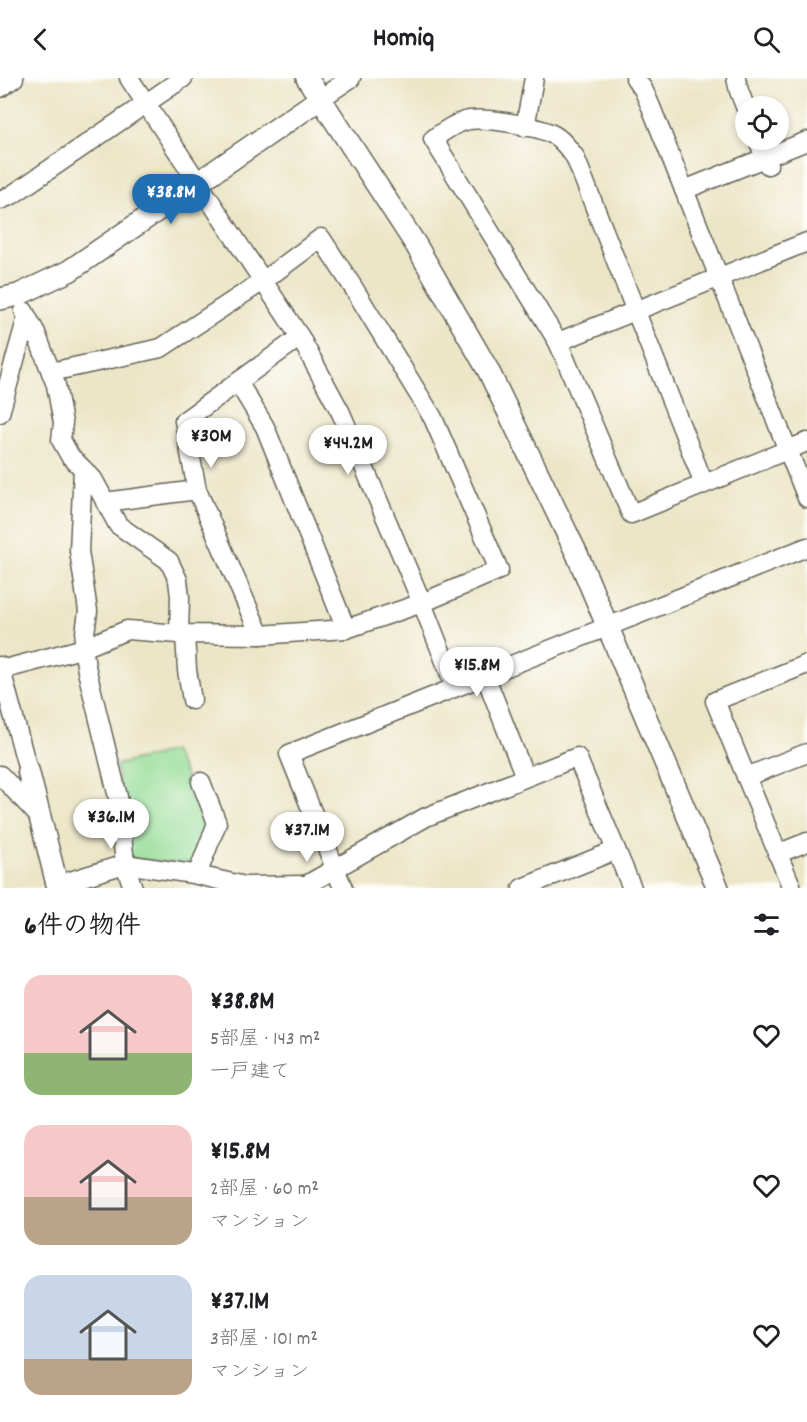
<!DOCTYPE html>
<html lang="ja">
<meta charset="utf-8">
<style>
:root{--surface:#fff;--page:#f2f2f2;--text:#202124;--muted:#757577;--accent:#1f6fb2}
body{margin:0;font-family:Dekko,"Klee One",sans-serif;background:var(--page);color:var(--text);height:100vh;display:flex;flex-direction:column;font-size:22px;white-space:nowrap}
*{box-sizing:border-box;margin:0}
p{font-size:20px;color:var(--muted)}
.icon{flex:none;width:33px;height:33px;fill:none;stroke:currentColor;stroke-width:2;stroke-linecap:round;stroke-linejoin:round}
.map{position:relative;height:810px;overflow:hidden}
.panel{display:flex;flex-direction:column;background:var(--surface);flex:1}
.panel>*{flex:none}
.fabs{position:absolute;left:735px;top:18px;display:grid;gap:12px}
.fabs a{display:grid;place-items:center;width:54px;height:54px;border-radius:50%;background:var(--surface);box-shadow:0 3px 9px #0003;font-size:30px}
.price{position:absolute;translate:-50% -51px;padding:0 14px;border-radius:21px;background:#fff;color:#222;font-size:20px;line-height:39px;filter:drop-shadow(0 2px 3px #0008)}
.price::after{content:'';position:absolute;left:50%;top:36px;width:18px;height:14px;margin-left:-9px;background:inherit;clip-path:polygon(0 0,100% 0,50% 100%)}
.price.on{background:var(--accent);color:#fff}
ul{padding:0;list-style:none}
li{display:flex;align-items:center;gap:18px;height:150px;padding:0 24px}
li span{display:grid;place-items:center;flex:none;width:168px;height:120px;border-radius:18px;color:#555}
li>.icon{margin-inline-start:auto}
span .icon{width:72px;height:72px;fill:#fffc;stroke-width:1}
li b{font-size:26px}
h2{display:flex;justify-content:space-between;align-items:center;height:72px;padding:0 24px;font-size:26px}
header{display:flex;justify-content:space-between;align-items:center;height:78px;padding:0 24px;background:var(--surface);font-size:27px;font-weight:700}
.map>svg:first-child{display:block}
</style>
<header><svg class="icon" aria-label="back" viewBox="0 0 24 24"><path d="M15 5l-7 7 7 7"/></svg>Homiq<svg class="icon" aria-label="search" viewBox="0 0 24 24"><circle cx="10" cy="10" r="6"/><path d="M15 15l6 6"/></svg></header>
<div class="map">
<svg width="807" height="810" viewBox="0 0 807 810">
<rect width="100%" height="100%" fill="#fdfcf7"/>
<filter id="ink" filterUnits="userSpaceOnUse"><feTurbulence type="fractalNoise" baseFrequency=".0167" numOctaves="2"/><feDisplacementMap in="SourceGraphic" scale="12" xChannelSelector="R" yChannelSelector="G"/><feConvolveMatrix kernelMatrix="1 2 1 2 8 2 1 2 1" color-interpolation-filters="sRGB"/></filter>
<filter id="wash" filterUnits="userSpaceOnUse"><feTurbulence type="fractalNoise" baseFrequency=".008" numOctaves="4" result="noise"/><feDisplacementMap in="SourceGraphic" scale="24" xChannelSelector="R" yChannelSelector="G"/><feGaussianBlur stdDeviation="1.35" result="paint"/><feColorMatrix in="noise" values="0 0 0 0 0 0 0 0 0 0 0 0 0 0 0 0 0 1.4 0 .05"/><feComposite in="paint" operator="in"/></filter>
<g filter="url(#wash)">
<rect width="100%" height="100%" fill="#ece6c8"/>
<!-- green -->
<path fill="#93db95" stroke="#587c58" stroke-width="1.5" d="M173 673 209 744 193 786 130 781 116 687Z"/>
</g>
<g filter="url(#ink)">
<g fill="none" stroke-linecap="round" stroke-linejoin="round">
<!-- minor casing -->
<g stroke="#656358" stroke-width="21">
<g id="minor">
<path d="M129 0 300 259 341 335 422 525 455 609"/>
<path d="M635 0 643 11 651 29 807 420"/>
<path d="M736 0 739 13 746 31"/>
<path d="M0 10 14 0"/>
<path d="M320 21 351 0"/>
<path d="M525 49 534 0"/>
<path d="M758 62 768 87"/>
<path d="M684 112 807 63"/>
<path d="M0 122 12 117 183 0"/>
<path d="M27 239 36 255 56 307 63 345 61 362 70 378 93 401 118 447 169 483 178 502 180 519 179 556"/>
<path d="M558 264 807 164"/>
<path d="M238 304 265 349 346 551"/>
<path d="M0 335 27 239 24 233"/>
<path d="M83 391 79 473 88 533 83 570 87 593 118 719 125 786 193 796 245 808 304 807"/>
<path d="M704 406 575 79C569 71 562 61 552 56 536 48 482 38 465 43 453 46 443 54 433 61L558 264 631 436 807 364"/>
<path d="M105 424 197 412"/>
<path d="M185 556 187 592 192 622"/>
<path d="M260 557 197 412 184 343 300 259"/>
<path d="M0 588 28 692"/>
<path d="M1 592 81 571 127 552 179 556 260 557 346 551 422 525 499 492 433 340 353 209 321 160 263 203 161 270 51 294"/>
<path d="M485 597 525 699"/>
<path d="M0 697 39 738"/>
<path d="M746 699 807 675"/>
<path d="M777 776 807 764"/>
<path d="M197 797 217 745 201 704"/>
<path d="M57 807 125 786 133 810"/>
<path d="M301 810 426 739 577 679 632 810"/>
<path d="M343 810 289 676 807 469"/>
<path d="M522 810 616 772"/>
<path d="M792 810 715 623 807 586"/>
</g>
</g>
<!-- tertiary casing -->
<g stroke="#656358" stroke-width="24">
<g id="tertiary">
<path d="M307 0 416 167 488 292 577 476 718 810"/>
<path d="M0 221 18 217 69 193 320 21"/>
<path d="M28 692 58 810"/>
</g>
</g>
<!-- minor -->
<use href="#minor" stroke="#fff" stroke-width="18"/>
<!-- tertiary -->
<use href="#tertiary" stroke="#fff" stroke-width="21"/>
</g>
</g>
</svg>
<div class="fabs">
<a><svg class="icon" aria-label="locate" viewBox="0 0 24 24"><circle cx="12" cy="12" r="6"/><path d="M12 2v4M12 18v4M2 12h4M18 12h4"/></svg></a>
</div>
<b class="price on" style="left:171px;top:147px">¥38.8M</b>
<b class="price" style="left:211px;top:391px">¥30M</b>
<b class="price" style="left:348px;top:398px">¥44.2M</b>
<b class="price" style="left:477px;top:620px">¥15.8M</b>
<b class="price" style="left:111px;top:772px">¥36.1M</b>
<b class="price" style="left:307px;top:785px">¥37.1M</b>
</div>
<section class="panel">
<h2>6件の物件<svg class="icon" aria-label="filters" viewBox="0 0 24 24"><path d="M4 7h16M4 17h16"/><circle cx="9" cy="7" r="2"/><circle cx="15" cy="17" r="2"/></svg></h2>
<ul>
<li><span style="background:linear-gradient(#f6c9c9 65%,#8fb573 0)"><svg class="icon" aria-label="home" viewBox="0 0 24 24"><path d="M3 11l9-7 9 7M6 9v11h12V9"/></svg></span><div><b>¥38.8M</b><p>5部屋 · 143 m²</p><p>一戸建て</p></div><svg class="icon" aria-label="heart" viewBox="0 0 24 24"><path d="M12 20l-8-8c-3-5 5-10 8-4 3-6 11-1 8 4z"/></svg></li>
<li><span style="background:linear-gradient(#f6c9c9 60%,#b9a48a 0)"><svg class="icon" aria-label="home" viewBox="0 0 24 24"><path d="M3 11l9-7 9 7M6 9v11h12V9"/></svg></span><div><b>¥15.8M</b><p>2部屋 · 60 m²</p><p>マンション</p></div><svg class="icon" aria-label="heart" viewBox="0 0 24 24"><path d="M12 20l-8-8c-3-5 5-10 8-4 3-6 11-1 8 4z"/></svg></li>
<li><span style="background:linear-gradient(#c9d6e8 70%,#b9a48a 0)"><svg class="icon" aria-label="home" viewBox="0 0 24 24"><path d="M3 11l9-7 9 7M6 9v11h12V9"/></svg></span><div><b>¥37.1M</b><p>3部屋 · 101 m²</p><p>マンション</p></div><svg class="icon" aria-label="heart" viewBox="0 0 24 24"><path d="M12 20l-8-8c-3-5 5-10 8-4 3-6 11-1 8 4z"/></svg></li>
</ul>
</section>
